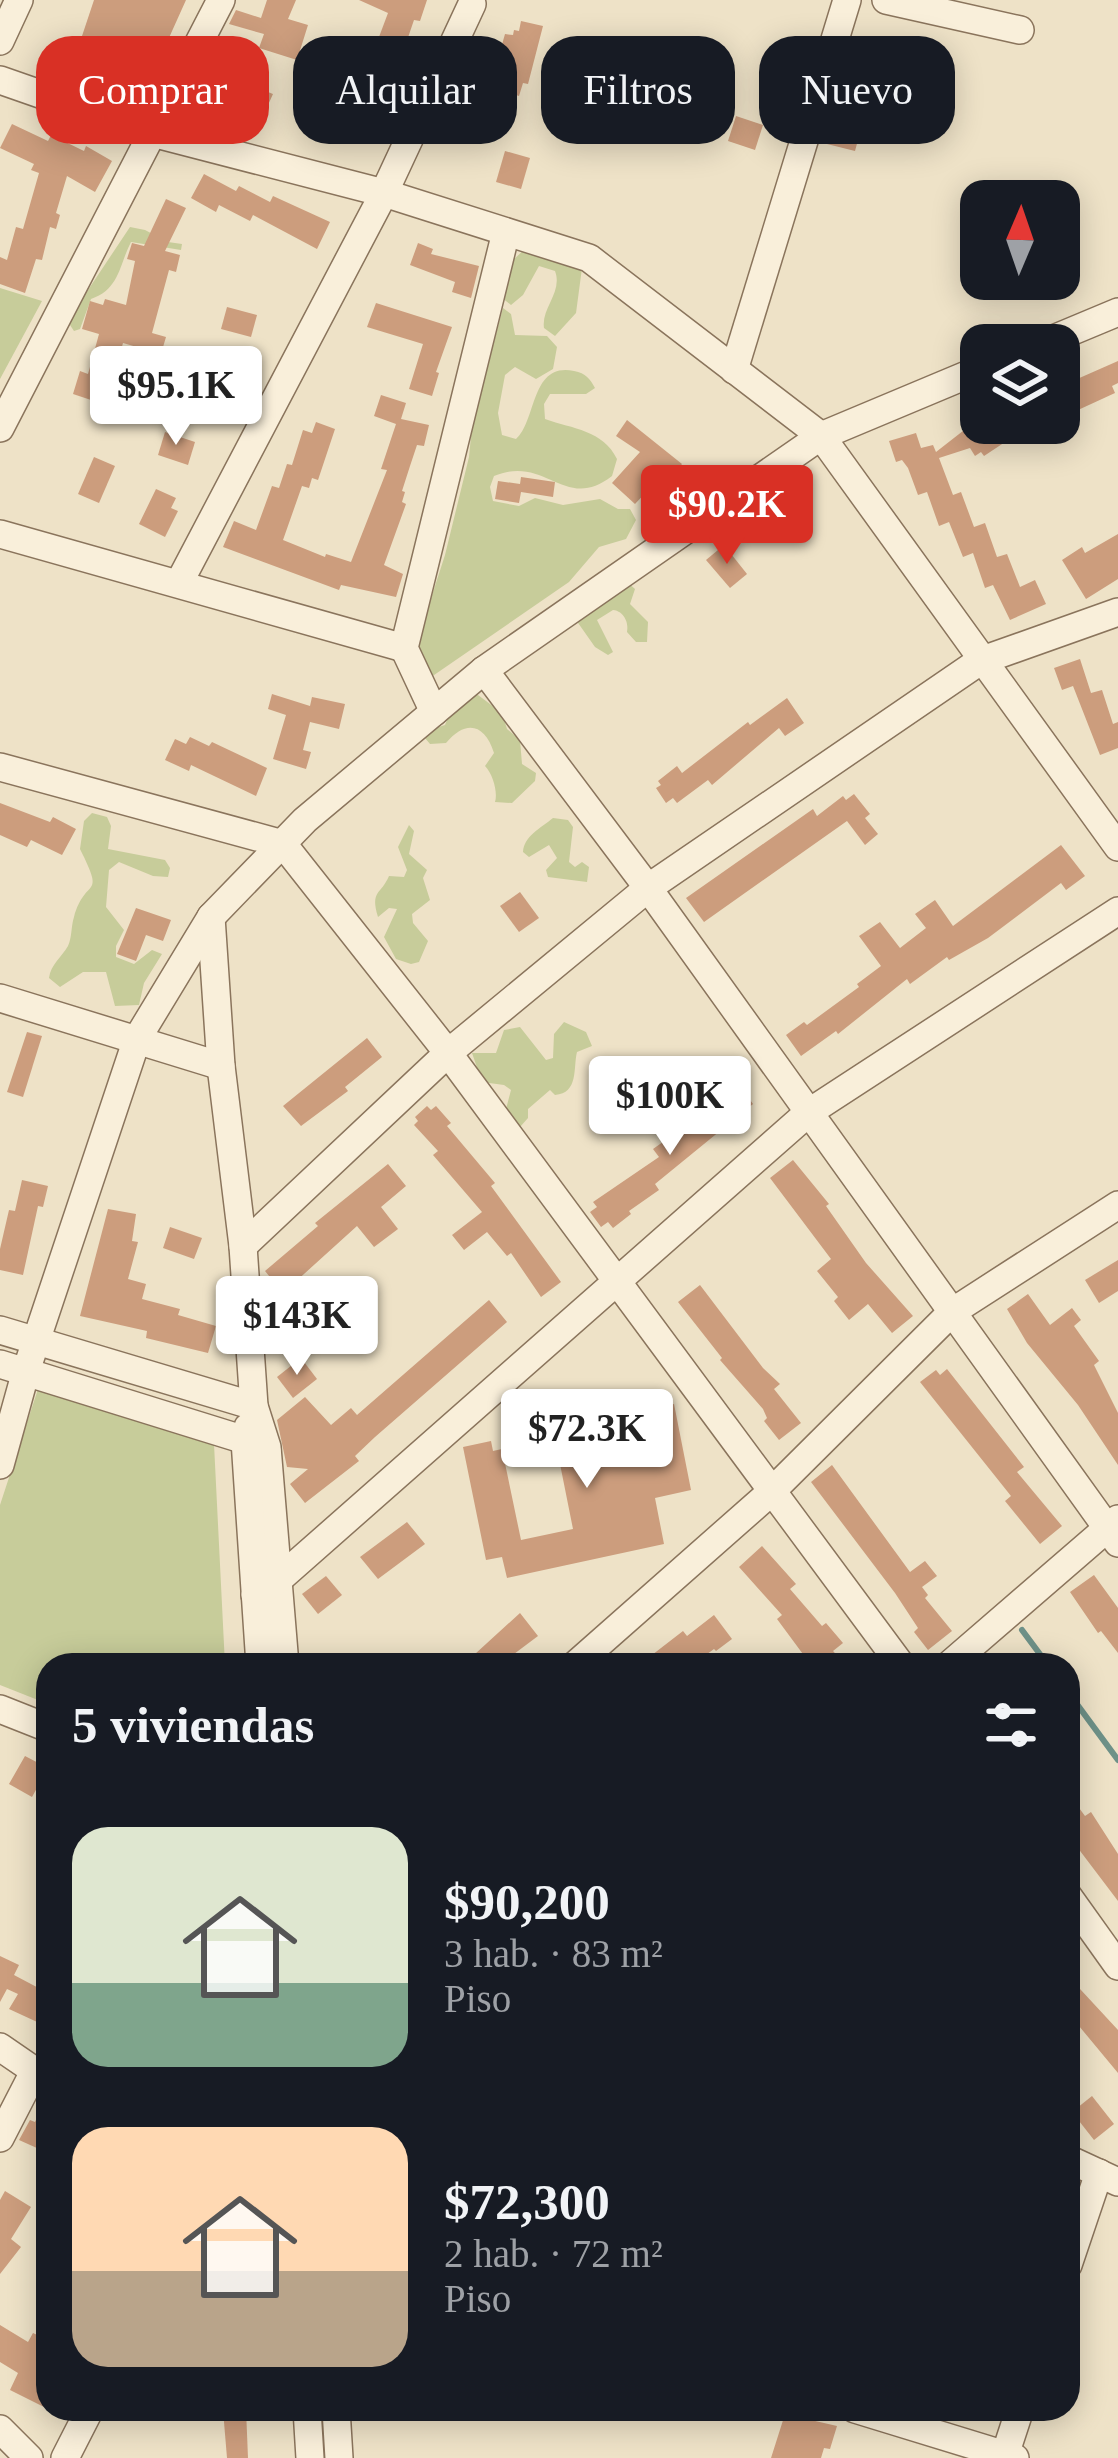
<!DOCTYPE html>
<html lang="es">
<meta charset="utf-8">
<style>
:root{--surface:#171b24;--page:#242831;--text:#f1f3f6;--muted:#9ea1a6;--accent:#d93025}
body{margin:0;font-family:"Times New Roman",serif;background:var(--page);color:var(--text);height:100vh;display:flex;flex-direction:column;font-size:45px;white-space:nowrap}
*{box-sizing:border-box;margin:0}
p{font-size:39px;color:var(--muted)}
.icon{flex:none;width:66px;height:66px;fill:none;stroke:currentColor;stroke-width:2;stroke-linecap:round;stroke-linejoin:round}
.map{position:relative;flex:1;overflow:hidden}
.sheet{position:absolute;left:36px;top:1653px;width:1044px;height:768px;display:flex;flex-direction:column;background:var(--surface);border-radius:36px;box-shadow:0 6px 30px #0003}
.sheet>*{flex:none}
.banner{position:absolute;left:36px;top:36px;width:1047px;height:108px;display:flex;gap:24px}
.needle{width:78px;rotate:2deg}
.fabs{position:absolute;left:960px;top:180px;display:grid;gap:24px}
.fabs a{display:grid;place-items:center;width:120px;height:120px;border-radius:24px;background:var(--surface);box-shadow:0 6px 30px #0003;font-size:60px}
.price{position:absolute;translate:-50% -102px;padding:0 27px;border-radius:12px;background:#fff;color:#222;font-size:39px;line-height:78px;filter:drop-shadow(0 3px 6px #0008)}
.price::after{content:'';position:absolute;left:50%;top:72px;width:36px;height:27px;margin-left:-18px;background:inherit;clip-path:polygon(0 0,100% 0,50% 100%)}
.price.current{background:var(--accent);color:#fff}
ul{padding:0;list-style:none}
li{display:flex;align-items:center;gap:36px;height:300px;padding:0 36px}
li span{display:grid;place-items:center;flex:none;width:336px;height:240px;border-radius:36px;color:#555}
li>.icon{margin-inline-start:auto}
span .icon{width:144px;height:144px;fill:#fffc;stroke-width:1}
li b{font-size:51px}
h2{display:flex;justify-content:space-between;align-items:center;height:144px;padding:0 36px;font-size:51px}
.chip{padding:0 42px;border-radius:36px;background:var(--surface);box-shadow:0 6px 30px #0003;font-size:42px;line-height:108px}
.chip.current{background:var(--accent);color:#fff}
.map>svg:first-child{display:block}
</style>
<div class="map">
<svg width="1118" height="2458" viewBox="0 0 1118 2458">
<rect width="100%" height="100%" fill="#eee2c7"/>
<!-- green -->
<g fill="#c7cc9a">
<path d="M130 227 145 230 168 242 182 244 181 250 131 242C119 265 120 289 91 299L80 329 74 331 70 325 72 314Z"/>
<path d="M526 248 582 268 576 313 555 336 544 328C541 308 563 292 555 271L539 266 523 295 511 305 501 297 512 261Z"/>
<path d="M0 288 42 301 0 379Z"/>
<path d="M503 308 511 314 515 335 547 336 557 347 553 369 536 379 515 367 505 375 498 413 502 435 516 439C537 421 530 362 574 371 586 373 590 379 595 388L586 394H550L544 404 545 419C573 429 603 430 617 459L612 476C565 513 546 454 494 476L490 487 493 501 519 506 535 498 563 505 600 499 618 509H630L636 520 626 539 599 547 569 582 421 684 407 673 445 555 469 457 475 395 490 357Z"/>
<path d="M626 581 635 589 630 604 648 622 647 642H636L627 632C629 623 624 611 613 610L597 620 613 652 608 655 595 647 576 620Z"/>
<path d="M474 692 502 713 507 729 520 740 522 764 536 773 535 781 512 803 495 802C498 793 493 774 485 766L494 753C485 724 466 719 446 743L430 744 425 738 429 730 445 725 451 710 459 709Z"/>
<path d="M92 813 107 817 111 826 108 849 165 860 170 868 168 877 153 876 119 862 109 870 106 907 124 930 116 946V957L134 964 152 950 162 954 144 983 139 1005 115 1006 106 972H83L60 987 49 978C51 964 61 958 68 946 72 938 71 926 74 917 86 875 106 901 80 849L84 821Z"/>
<path d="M553 818 568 820 573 827 569 862 575 867 582 862 589 867 587 882 548 877 546 870 557 858 549 845 529 857 523 852C524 836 541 828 553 818Z"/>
<path d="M409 825 414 831 409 854 427 870 423 878 430 900 412 914 413 923 428 941 419 962 411 964 396 959 384 937 397 909 389 908 378 917C370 890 381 895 389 876L404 877 407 870 398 847Z"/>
<path d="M564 1022 586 1032 592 1046 577 1052C573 1068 579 1093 555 1095L550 1090 528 1109V1118L520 1127H512L505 1113 511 1090 504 1085 482 1082 472 1053H496L504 1030 520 1027 546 1060 553 1058 554 1034Z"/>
<path d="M39 1386 214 1444 225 1665H48V1704L0 1685V1505Z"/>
</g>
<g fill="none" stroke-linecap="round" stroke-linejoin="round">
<!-- stream -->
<g stroke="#6e9188" stroke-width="6">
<path d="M1022 1630 1048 1665"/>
<path d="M1068 1692 1118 1760"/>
</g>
</g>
<!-- building -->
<g fill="#cc9d7d">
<path d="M94 0H186L159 60 115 38 108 58 83 49 85 44 80 42Z"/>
<path d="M267 0H296L288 19 308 25 297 60 259 48 264 34 229 24 236 10 261 18Z"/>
<path d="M359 0H427L420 21 414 20 402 55 376 45 388 13Z"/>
<path d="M521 21 543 26 528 84 523 83 519 96 490 87 505 34 513 35 514 30 519 31Z"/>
<path d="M230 64 263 77 258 88 273 94 263 116 246 108 248 102 219 90Z"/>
<path d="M339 73 359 80 354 97 379 106 368 133 354 128 352 132 305 114 314 90 326 94 328 89 333 90Z"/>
<path d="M845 100 864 106 862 110 897 117 893 135 861 129 855 151 827 144Z"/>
<path d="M736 116 763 125 755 150 728 141Z"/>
<path d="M12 124 48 141 51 135 84 151 86 146 112 161 95 192 67 176 56 213 60 215 56 229 50 227 42 260 36 259 25 293 0 284V257L7 260 16 227 23 229 39 173 31 170 34 164 0 148Z"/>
<path d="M505 151 530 158 521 189 496 182Z"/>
<path d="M204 174 236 191 239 186 270 202 273 196 330 222 317 249 253 215 250 221 219 205 216 212 191 198Z"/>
<path d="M166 199 186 208 165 251 180 255 176 272 169 270 152 333 166 337 161 354 123 343 106 405 73 394 80 371 88 374 99 334 82 329 90 301 103 305 105 299 126 305 135 261 127 259 132 243 144 246Z"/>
<path d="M418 243 433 249 431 254 479 266 471 298 452 292 455 282 410 265Z"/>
<path d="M376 303 452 327 436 372 439 373 432 396 409 389 423 344 367 327Z"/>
<path d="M227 307 257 315 251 337 221 329Z"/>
<path d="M1118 361V383L1112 386 1115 393 1065 416 1059 404V387Z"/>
<path d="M381 395 406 403 401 419 429 425 424 446 417 445 410 466 402 491 405 492 402 502 406 504 384 565 403 574 396 597 341 585 339 590 223 547 234 521 256 530 272 486 279 488 287 464 292 465 303 430 312 433 316 422 335 429 318 480 312 478 309 488 302 486 283 540 325 557 326 554 351 562 387 470 381 469 396 424 374 416Z"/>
<path d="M627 420 682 464 670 479 663 474 635 504 612 483 640 452 616 436Z"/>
<path d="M977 420 980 423H1034L984 456 981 452 975 456 970 448 939 458 953 495 961 492 974 527 985 523 997 557 1007 554 1020 587 1035 580 1046 604 1010 620 993 585 985 588 973 553 963 557 949 522 939 526 927 492 918 495 908 468 902 460 896 462 889 441 916 433 921 448 933 445 936 452Z"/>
<path d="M165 432 195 442 188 465 158 455Z"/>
<path d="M94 457 115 466 99 503 78 494Z"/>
<path d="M521 477 555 482 553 497 521 492 519 503 495 499 498 481 520 484Z"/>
<path d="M156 489 176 498 171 508 178 511 165 537 139 524Z"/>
<path d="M1118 534V579L1086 599 1062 560 1082 547 1085 553Z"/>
<path d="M724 545 747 574 730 588 706 560Z"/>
<path d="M1080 659 1091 693 1102 690 1113 724 1118 722V748L1100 755 1073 686 1062 690 1054 668Z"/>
<path d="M272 694 310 706 312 697 345 704 339 729 310 722 303 750 311 752 306 769 273 759 286 715 268 709Z"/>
<path d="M787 698 804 723 785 736 779 728 712 785 708 780 677 803 673 798 666 803 656 788 661 785 658 781 677 766 682 773 748 722 750 725Z"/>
<path d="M190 737 209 746 212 742 267 768 256 796 191 765 189 771 165 760 175 739 186 744Z"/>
<path d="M854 794 870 814 865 818 878 834 865 845 847 821 704 922 686 898 813 809 817 816 843 796 846 800Z"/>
<path d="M0 803 50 822 53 817 76 829 62 855 31 840 27 847 0 835Z"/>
<path d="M1061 845 1085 876 1066 890 1061 883 988 938 949 960 947 957 910 984 907 979 838 1034 836 1031 801 1056 786 1035 804 1022 807 1025 859 987 857 984 881 966 859 936 880 922 900 948 926 928 915 914 935 900 953 926Z"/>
<path d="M520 892 539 918 519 932 500 906Z"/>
<path d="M136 908 171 920 163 941 146 935 136 961 117 954Z"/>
<path d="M27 1032 42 1036 23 1097 7 1092Z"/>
<path d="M367 1038 382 1057 345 1087 348 1091 301 1126 283 1106Z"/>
<path d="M738 1083 753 1104 655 1184 659 1190 629 1211 631 1214 613 1228 608 1222 601 1227 590 1212 597 1207 593 1202 659 1157 653 1149 722 1100 719 1096Z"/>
<path d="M427 1106 431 1110 436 1106 451 1123 447 1126 495 1183 491 1186 561 1282 541 1297 511 1253 507 1256 487 1232 464 1250 452 1235 482 1212 433 1155 438 1151 414 1125 418 1121 415 1117Z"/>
<path d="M793 1160 829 1204 826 1206 866 1263 913 1316 892 1333 868 1304 849 1320 834 1301 838 1297 817 1271 831 1259 770 1178Z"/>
<path d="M388 1164 406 1186 381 1207 398 1229 374 1247 357 1226 283 1293 265 1271 318 1226 315 1223Z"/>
<path d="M22 1180 48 1186 43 1207 38 1206 23 1275 0 1270V1249L9 1210 15 1211Z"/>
<path d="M108 1209 136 1214 132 1241 138 1242 128 1279 146 1284 142 1299 180 1309 178 1315 216 1326 208 1353 146 1338 147 1331 80 1316Z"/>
<path d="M170 1227 202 1238 194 1259 163 1248Z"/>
<path d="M1118 1260V1291L1099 1303 1085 1280Z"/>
<path d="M700 1285 763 1368 780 1384 774 1389 801 1423 779 1440 764 1421 767 1418 763 1409 720 1360 722 1358 678 1302Z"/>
<path d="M1028 1294 1050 1325 1072 1308 1081 1320 1074 1326 1099 1361 1094 1365 1118 1413V1465L1078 1405 1027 1343 1007 1309Z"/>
<path d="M489 1300 507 1322 375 1437 355 1456 359 1461 305 1503 290 1484 308 1469 287 1467 277 1420 305 1397 331 1425 351 1408 357 1415Z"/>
<path d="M299 1308 315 1328 285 1351 270 1332Z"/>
<path d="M301 1358 317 1379 293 1398 277 1377Z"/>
<path d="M947 1369 1024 1467 1017 1472 1062 1526 1040 1544 1005 1501 1011 1496 920 1382 936 1370 940 1375Z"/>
<path d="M674 1404 691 1490 655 1498 664 1544 507 1578 502 1557 486 1560 463 1447 491 1441 493 1451 502 1449 521 1540 573 1529 553 1429Z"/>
<path d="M832 1465 910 1572 925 1561 937 1576 922 1587 928 1595 925 1598 952 1631 928 1650 914 1632 918 1628 895 1593 811 1482Z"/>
<path d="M407 1522 425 1544 378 1579 360 1557Z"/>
<path d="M762 1546 796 1584 790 1589 822 1626 826 1623 843 1643 833 1651 846 1665H811L777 1619 782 1615 739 1567Z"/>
<path d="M1094 1575 1118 1608V1653L1101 1631 1098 1633 1070 1592Z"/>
<path d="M326 1576 342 1595 318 1614 302 1594Z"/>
<path d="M520 1613 538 1636 514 1654 517 1658 507 1665H463Z"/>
<path d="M714 1615 732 1639 716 1651 714 1649 692 1665H639L683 1631 687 1636Z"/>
<path d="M25 1756 48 1768V1795L37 1788 32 1797 9 1784Z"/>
<path d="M1068 1793 1085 1816 1091 1812 1118 1854V1901L1068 1835Z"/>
<path d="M0 1956 19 1965 14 1975 48 1993V2027L9 2009 18 1994 7 1989 0 2002Z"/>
<path d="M1068 1976 1118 2030V2073L1079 2026 1068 2036Z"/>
<path d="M1092 2096 1114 2124 1094 2140 1072 2112Z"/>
<path d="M46 2098H48V2153L19 2140 30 2120 35 2122Z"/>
<path d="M5 2191 31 2207 11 2239 21 2247 0 2274V2200Z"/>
<path d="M0 2325 28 2342 33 2333 48 2340V2409L10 2390 18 2373 0 2362Z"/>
<path d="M246 2409 248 2458H227L223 2410Z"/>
<path d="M785 2414 837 2426 830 2449 824 2448 821 2458H771Z"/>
</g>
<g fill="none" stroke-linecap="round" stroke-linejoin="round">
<!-- minor casing -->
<g stroke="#8a745c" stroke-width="30">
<g id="minor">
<path d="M886 0 1020 30"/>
<path d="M0 41 19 0"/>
<path d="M0 80 152 133 384 193 589 258 821 436 1118 847"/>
<path d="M1039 345 1118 312"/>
<path d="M734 370 847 0"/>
<path d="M0 428 221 0"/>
<path d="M0 534 404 648"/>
<path d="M179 583 384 193 472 4"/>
<path d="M484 670 648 888 1118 1543"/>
<path d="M434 712 404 648 506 232"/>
<path d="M0 767 283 844 448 1053 901 1665"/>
<path d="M211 917 221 1066 243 1246 254 1406 267 1447 285 1665"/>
<path d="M0 998 221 1066"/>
<path d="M243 1246 448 1053 648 888 980 661 1118 612"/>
<path d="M0 1330 254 1406"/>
<path d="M0 1364 245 1440 267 1451"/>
<path d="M248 1427 245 1440 260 1665"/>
<path d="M0 1465 26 1371 137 1039 211 917 305 820 484 670 821 436 981 369"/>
<path d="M255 1595 278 1580 808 1113 1118 911"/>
<path d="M575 1665 771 1492 952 1312 1118 1205"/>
<path d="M949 1665 1118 1519"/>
<path d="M0 1709 48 1728"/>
<path d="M1068 1896 1118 1966"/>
<path d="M0 2047 48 2080"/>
<path d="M0 2138 35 2070"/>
<path d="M1068 2159 1118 2182"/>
<path d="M1068 2265 1099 2173"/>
<path d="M307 2409 310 2458"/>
<path d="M336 2409 339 2458"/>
<path d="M855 2409 1015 2458"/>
<path d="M0 2429 29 2458"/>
<path d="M65 2458 90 2409"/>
<path d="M1004 2458 1020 2409"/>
</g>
</g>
<!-- minor -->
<use href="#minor" stroke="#f9efda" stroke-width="27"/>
</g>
</svg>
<div class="fabs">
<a><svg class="needle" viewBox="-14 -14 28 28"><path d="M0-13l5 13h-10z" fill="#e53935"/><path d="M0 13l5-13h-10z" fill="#9ea1a6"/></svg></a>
<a><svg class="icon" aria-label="layers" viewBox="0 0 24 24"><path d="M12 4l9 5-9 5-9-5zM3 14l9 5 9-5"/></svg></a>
</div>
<b class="price" style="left:176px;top:448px">$95.1K</b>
<b class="price current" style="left:727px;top:567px">$90.2K</b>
<b class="price" style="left:670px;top:1158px">$100K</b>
<b class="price" style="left:297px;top:1378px">$143K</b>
<b class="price" style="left:587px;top:1491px">$72.3K</b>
<div class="banner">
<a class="chip current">Comprar</a>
<a class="chip">Alquilar</a>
<a class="chip">Filtros</a>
<a class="chip">Nuevo</a>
</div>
<section class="sheet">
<h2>5 viviendas<svg class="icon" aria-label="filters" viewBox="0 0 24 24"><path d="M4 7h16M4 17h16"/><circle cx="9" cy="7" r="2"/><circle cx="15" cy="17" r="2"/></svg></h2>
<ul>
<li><span style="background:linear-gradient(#dfe7d0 65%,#7fa58c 0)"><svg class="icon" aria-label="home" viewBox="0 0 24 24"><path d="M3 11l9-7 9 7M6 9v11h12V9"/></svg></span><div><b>$90,200</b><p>3 hab. · 83 m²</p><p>Piso</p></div></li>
<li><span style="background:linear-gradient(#ffd9b3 60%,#b9a48a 0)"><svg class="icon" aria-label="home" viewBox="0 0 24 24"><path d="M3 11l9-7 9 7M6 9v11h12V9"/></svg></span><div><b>$72,300</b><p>2 hab. · 72 m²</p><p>Piso</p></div></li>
</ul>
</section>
</div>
